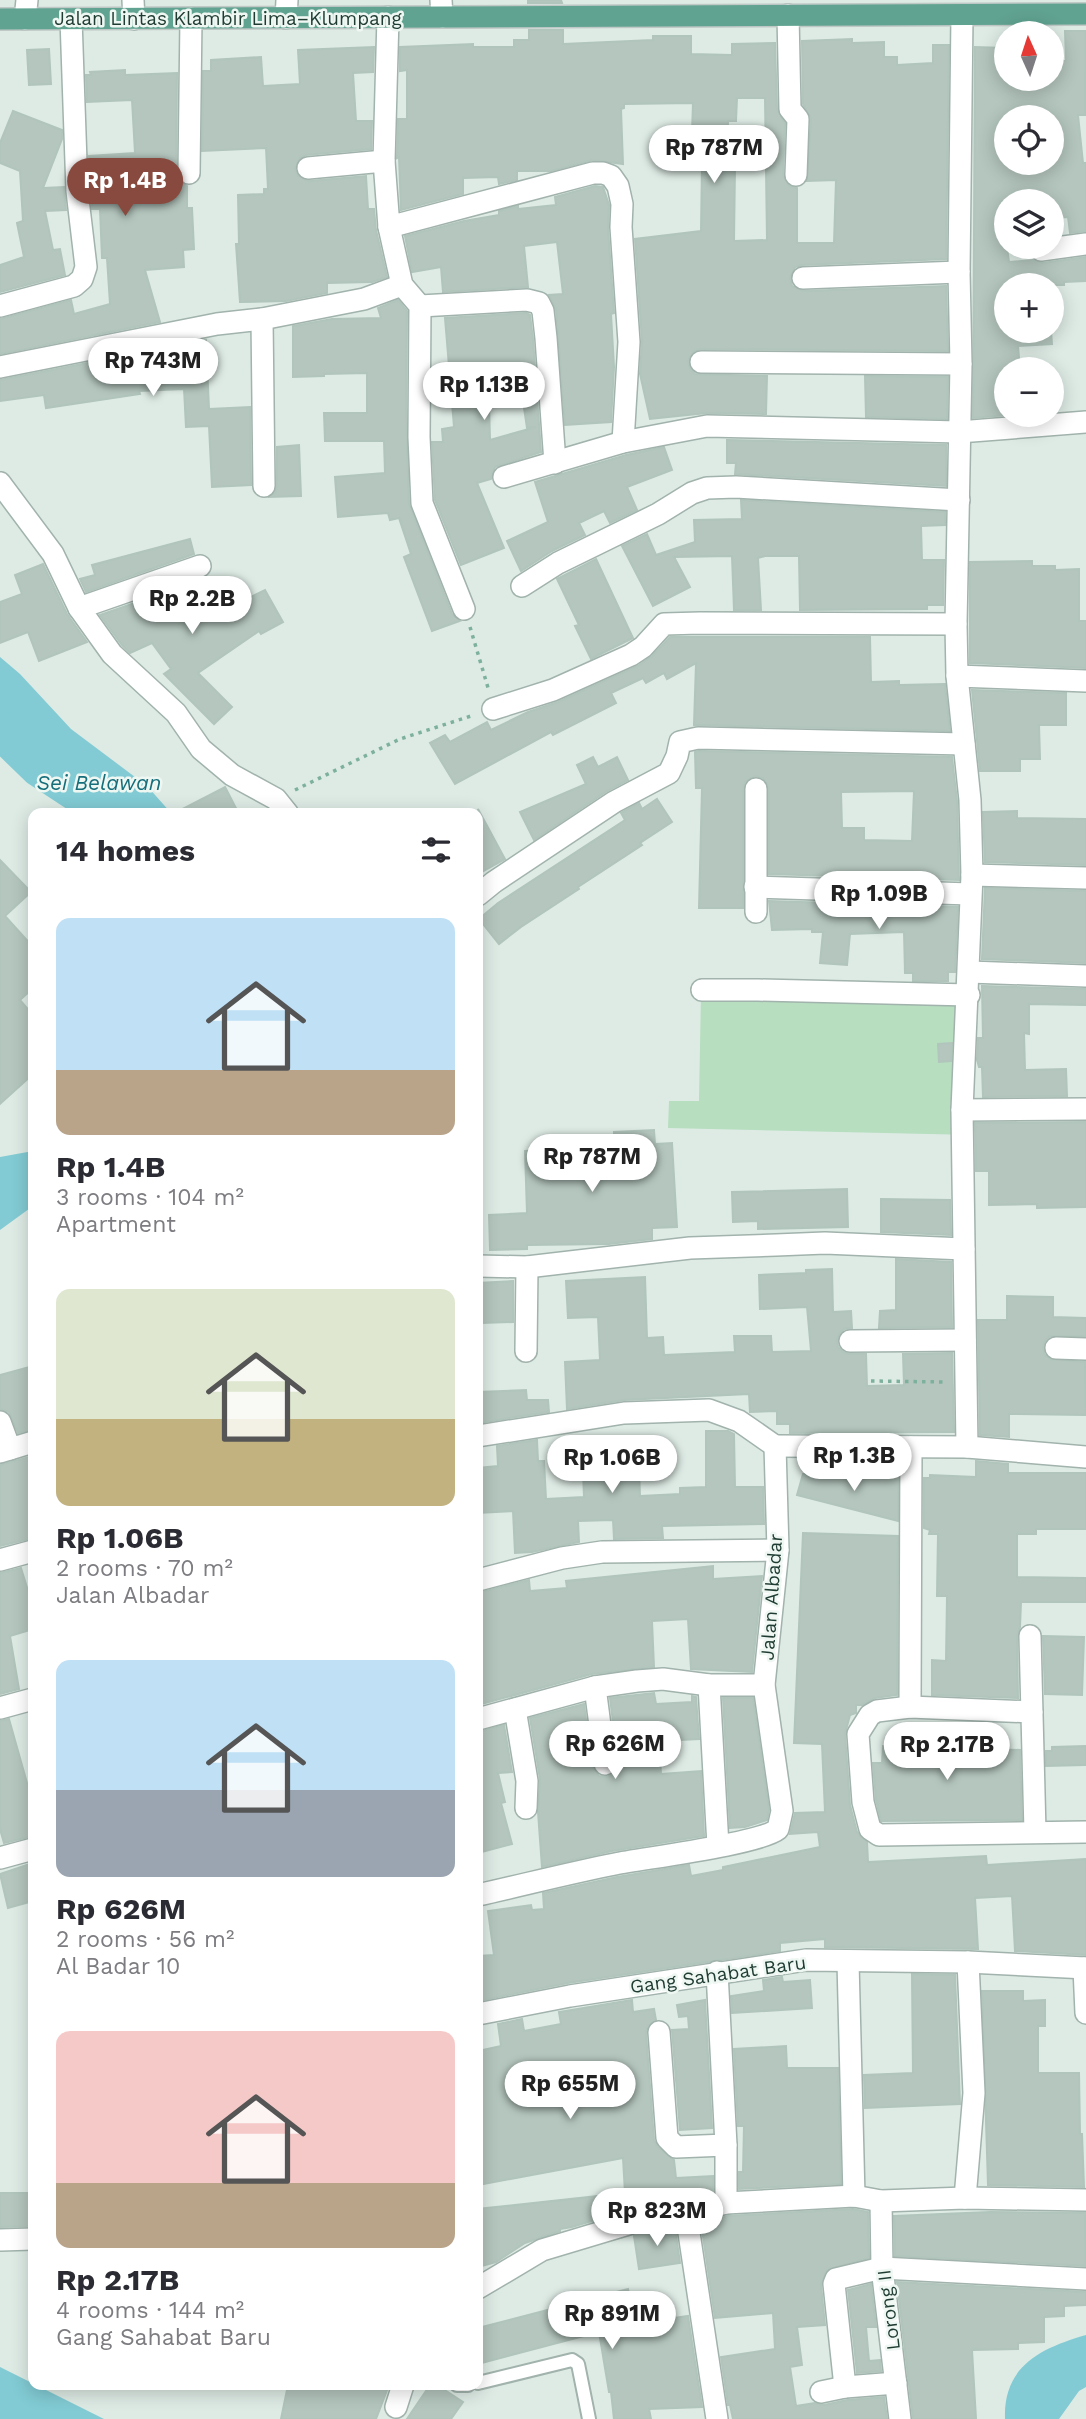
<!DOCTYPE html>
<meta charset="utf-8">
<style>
:root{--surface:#fff;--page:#f2f2f3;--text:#2b2b33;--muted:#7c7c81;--accent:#884a3f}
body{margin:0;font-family:"Work Sans",sans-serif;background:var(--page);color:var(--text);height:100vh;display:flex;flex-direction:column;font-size:26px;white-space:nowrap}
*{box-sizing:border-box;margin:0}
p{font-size:23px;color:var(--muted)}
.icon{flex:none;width:38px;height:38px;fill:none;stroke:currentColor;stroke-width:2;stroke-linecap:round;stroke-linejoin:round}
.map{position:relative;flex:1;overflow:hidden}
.panel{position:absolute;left:28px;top:808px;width:455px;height:1582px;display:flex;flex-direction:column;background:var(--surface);border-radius:14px;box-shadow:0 4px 18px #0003}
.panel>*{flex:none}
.needle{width:46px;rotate:357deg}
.buttons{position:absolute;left:994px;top:21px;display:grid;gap:14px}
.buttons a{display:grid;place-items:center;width:70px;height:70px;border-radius:50%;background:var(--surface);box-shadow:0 4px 18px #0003;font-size:35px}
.price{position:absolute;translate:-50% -60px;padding:0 16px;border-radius:24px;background:#fff;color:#222;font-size:23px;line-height:46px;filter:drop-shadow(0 2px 4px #0008)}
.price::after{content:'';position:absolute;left:50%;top:42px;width:21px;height:16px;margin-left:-10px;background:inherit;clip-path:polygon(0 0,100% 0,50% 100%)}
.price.on{background:var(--accent);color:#fff}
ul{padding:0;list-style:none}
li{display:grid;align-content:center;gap:14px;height:371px;padding:0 28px}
li span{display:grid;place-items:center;height:217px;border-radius:14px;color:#555}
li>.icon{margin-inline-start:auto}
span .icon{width:126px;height:126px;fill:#fffc;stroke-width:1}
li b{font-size:30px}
h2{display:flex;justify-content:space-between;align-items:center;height:84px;padding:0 28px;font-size:30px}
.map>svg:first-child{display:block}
</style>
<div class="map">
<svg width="1086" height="2419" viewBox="0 0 1086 2419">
<rect width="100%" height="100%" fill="#deebe5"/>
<!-- green -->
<path fill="#b6debf" d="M701 994 976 999 973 1135 668 1128 669 1101H699Z"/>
<!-- water -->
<g fill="#82cbd4">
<path d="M0 657 20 674 71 729 147 786 172 814H92L0 732Z"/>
<path d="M33 1151V1206L0 1230V1157Z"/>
<path d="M1086 2335V2387L1079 2391 1059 2419H1005C1003 2366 1041 2348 1086 2335Z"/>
<path d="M0 2367 104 2419H0Z"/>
</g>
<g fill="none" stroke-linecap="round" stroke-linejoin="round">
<!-- river -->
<path stroke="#82cbd4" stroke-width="38" d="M0 730 39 768 80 795 100 814"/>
</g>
<!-- building -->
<g fill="#b4c6be" stroke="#b1c5bc" stroke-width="2" fill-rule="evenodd">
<path d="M528 0H561L562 3H528Z"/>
<path d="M529 30H563V44L653 40V36H691V54L732 55V44L775 43 777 109 785 123 783 175 789 186 797 188V243H834L836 180 807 181 811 119 803 104 802 41 852 39V43L884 42V57H897V65L933 63V45H949L946 259 802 265 795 267 790 278 792 286 804 291 946 286 948 351 700 349 694 351 688 361 690 369 695 374 767 376 766 414 707 413 650 419 640 374 642 341 635 239 701 231 702 162 691 161 693 103 624 104V108L621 109 623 164 593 160 551 171H517V180L499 184 498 177 463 178V194L401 210 399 157 397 158 398 119H407V70L400 71V47L473 44V47H514V40H529ZM737 98H765L767 240 734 241 735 166 727 165 728 121H736Z"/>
<path d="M1065 31H1086L1085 115H1078L1083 163H1086V231L1070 233 1068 217 1055 218 1054 201H1000V240H1006L1009 262 1033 260 1043 263 1086 257V281L1064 282V285H1006V331H1051L1052 344 1018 346 1020 369H1006V415L973 418 975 47 1006 48V79H1052V61H1066ZM1006 117H1052V163H1006Z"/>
<path d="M374 47 373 72 353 73 356 121H372L371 149 306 155 300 158 295 169 298 176 309 181 366 176 368 209H374L376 230 387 277 372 282 327 283V293L286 301 240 302 236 244H239L238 195 264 194V189H268L266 148 202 151 203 71H211V60L261 57 263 86 300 84 298 50Z"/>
<path d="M49 49 51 84 29 85 27 50Z"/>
<path d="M125 70V75L177 73 176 173 178 180 187 186V208H192L194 249 183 250 184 267 145 270 160 322 0 354V319L71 300 74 314 110 304 107 258H102L100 209H92L89 156 135 153 132 100 87 102 86 75H91L90 72Z"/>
<path d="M13 111 62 130V139L43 188 64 187 66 210 45 211 53 250 60 249 65 275 0 292V265L24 257 17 223 23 221 20 171 0 163V143Z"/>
<path d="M595 186 603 187 609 205 608 228 614 313 611 314 614 367 611 422 565 425 556 310 549 295 563 294 557 242 524 246 528 287 443 292 441 267 412 272 405 236 464 221 499 215V211L518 206V209L556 205 555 197Z"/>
<path d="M398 300 407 311 406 406 409 504 452 614 460 621 432 631 404 557 411 554 399 518 390 520 388 513 338 517 335 477 385 473 384 441H325L324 413H367V373L324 374V376L293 377V326L332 319 381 318 378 308Z"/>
<path d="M526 313 530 315 533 339 541 452 495 467 491 479 477 483 504 548 461 565 435 500 432 442H443L442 429 454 427 445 318ZM523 401 527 428 536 427 490 440 489 402Z"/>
<path d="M206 340 209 409 250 407 251 485 212 487 209 426 186 427 184 389 139 391 140 394 46 408 44 395 0 401V380Z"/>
<path d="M865 376 948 377 947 419 866 417Z"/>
<path d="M727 440 946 445V486L735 474 736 463H727Z"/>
<path d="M299 445 301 496 270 497 275 493 277 486V447Z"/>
<path d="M664 447 672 470 627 487 637 510 610 523 604 511 579 523 585 535 552 551 521 571 507 541 548 522 535 482 626 455Z"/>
<path d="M741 500 945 512V525L921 526 922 560H944L943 605H927V609L800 610 799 556H765L758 558 761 610H734L732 556 674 557 690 587 653 606 622 546 647 534 656 555 695 542 694 520 742 519Z"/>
<path d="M190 539 194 554 86 592 80 579 95 575 92 565Z"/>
<path d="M596 559 633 638 591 659 575 626 579 625 557 579Z"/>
<path d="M1032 561V566H1055V570L1079 569V621H1086V668L970 663V562Z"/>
<path d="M43 564 67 614 87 642 39 661 28 632 0 643V602L22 594 15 575Z"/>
<path d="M201 580 214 615 265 590 283 622 261 634 259 631 198 673 232 707 214 724 164 674 171 669 152 643 130 653 122 645 100 615Z"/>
<path d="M670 637H870L871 682 899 681V685L945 684 950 731 694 725 696 663 667 679 664 673 646 683 643 678 611 693 616 703 553 735 551 732 455 784 430 743 445 735 450 742 487 722 491 730 528 712 558 702 638 666 652 656Z"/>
<path d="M972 690 1066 693V725H1039L1040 759H1020V771H980Z"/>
<path d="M699 751 952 757 957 801 959 880 769 874V788L763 778 755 776 745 782 743 789V908H699L702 788H696L695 752ZM914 791 912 841 864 840V828H842L841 792Z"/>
<path d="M593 757 598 767 617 757 628 780 607 791 534 840 520 812 586 784 577 765Z"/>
<path d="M225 787 239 814H173Z"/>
<path d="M657 799 672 822 640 843 642 845 578 887 579 889 521 927 499 944 479 919 498 903 625 820 621 813 639 803 642 809Z"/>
<path d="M478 809 505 859 478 874Z"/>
<path d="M1017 811V818L1086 819V865L985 862 983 812Z"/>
<path d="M0 860 31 892 5 916 33 947V988L20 1000 33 1015V1074L0 1104Z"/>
<path d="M985 888 1086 891V963L982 959Z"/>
<path d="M769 901 958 907 955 972H948V981H913V973H905L904 932 850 934 847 965 820 963 823 932H812V929L772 930Z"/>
<path d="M982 986 1086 989V1005L1029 1004V1034L1024 1033 1025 1070 1066 1069 1067 1096 983 1097 982 1067H979L977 1060 978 1038H983Z"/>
<path d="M952 1043 951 1061 939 1062 938 1044Z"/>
<path d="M1086 1122V1207L1037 1208V1204L989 1205V1171H976L975 1123Z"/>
<path d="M654 1130 655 1144 672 1143 677 1227 652 1228V1239L609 1244 527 1245V1249L490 1250 489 1215 527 1213 525 1151 550 1150 549 1137 572 1136V1143L614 1141V1132Z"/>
<path d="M847 1189 848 1227 758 1229V1221L733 1222 732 1192Z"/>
<path d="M881 1199 950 1200 951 1235 881 1232Z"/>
<path d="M896 1259 951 1262 952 1327 879 1328 880 1311 896 1310Z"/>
<path d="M832 1269 833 1312 851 1311 852 1328 844 1329 839 1334 837 1340 838 1347 843 1352 849 1354H866L867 1386 904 1385 903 1354 952 1353 954 1432 790 1433V1424H777V1411L750 1412 749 1394 624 1400 567 1409 565 1362 600 1360 598 1317 568 1318 566 1281 645 1277 647 1338 663 1337 664 1355 735 1352 734 1336H771L772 1352 811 1351 807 1307 760 1309 759 1275 806 1273V1270Z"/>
<path d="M513 1281V1322L482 1323V1320H478V1283Z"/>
<path d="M1007 1296 1053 1297V1317L1086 1318V1336H1050L1045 1341 1043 1348 1045 1355 1050 1359 1085 1362 1086 1415 1009 1414V1437L980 1435 978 1320H1007Z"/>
<path d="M33 1366V1429L18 1433 9 1412 0 1409V1375Z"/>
<path d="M526 1390 527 1400H548L549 1412 478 1423V1392Z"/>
<path d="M706 1431H728L734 1434 735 1487H763L764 1524 662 1526 663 1538 614 1539 613 1520 578 1521 579 1542 532 1552 515 1553 513 1511 478 1513V1468L498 1466 497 1446 537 1440 538 1461H544L546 1499 584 1497 582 1446 638 1444 640 1496 680 1494V1488L706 1487Z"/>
<path d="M33 1456V1538L0 1546V1465Z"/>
<path d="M976 1461 1008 1464V1473H1086V1529H1036V1534H1017V1577L1086 1578V1602H1021L1020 1627 1017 1636 1018 1698 932 1695V1660L946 1661 947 1596H937L938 1534H929L930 1530 924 1528V1478H930V1475L976 1477Z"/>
<path d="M803 1474 898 1477V1521L797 1495Z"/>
<path d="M803 1533 898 1536 897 1695 875 1698 862 1705H856V1713L850 1715 845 1734 850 1805 857 1832 867 1842 868 1862 986 1856 987 1865 1086 1859V1955L1015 1951 1012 1896 975 1898 978 1949 825 1947V1939L780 1943V1951L568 1983 478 2001V1956L494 1955 488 1911 531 1905 532 1910 544 1909 543 1893 617 1877 689 1865 691 1876 723 1870V1867L820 1847 818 1832 790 1834 795 1813 825 1812 822 1744 794 1743Z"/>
<path d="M713 1566V1579L762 1576 752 1672 691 1669 688 1619 652 1621 654 1667 592 1674 478 1705V1593L529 1580 530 1591 567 1588 566 1581Z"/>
<path d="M21 1568 29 1594 33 1592V1629L10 1636 19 1689 0 1694V1573Z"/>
<path d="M1043 1636 1084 1637 1082 1695 1045 1694Z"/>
<path d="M654 1693 656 1704 692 1702V1696L696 1697 699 1739 659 1741 661 1774 701 1771 704 1836 612 1851 542 1867 538 1812 540 1779 530 1718 584 1704 592 1766 599 1776 607 1777 613 1774 618 1763 610 1698Z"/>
<path d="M723 1698H753L769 1810 767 1820 745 1827 730 1828Z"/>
<path d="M9 1719 29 1790 33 1789V1836L4 1843 0 1829V1721Z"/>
<path d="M504 1725 512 1772 498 1773 505 1802 501 1803 512 1844 478 1853V1814L482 1813 478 1797V1732Z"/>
<path d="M901 1733 938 1734V1747L1020 1750 1022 1820 881 1821 876 1800 873 1763H882L883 1746 901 1747Z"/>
<path d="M1086 1746V1765L1046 1766V1751H1052V1747Z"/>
<path d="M33 1863V1901L8 1908 0 1874Z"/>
<path d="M912 1974 955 1975 960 2104 865 2108 864 2075 913 2073Z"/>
<path d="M782 1977 783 1982 810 1980 812 2008 732 2013 731 1996 764 1991 763 1980Z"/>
<path d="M982 1991H1023V2001L1045 2000V2026H1038V2073H1079L1080 2134H1082L1084 2187 988 2185Z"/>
<path d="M632 2000 633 2012 654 2009 656 2020 648 2026 646 2033 654 2140 658 2147 674 2160 676 2178 713 2176V2193L684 2200 648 2204 572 2227 560 2229V2231L525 2243 496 2262 478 2267V2209L625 2193 623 2158 478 2185V2051L501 2046 498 2024 522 2019 524 2031 561 2024 559 2012Z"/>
<path d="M705 2000 712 2128 680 2130 672 2030 689 2029 688 2016 679 2017 677 2005Z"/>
<path d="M786 2046 787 2068H838L841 2184 739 2189V2172H743L744 2126H738L734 2049Z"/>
<path d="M0 2193H33V2226L0 2227Z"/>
<path d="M853 2209 868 2212 869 2258 827 2270 821 2285 825 2325 797 2327 802 2365 790 2367 796 2406 815 2403 824 2405 847 2400 884 2397 887 2419H733L730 2405H728L721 2357 775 2349 773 2313 715 2318 701 2223 728 2216Z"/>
<path d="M990 2212 1085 2213 1086 2266 895 2256 894 2216Z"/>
<path d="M675 2228 680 2263 639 2269 634 2236 655 2230Z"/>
<path d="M897 2282 1086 2292V2305L1064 2306V2316L1044 2317V2342L1018 2343V2349L972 2350 976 2419H913Z"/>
<path d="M871 2284 876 2327H866L869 2361 880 2360 881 2371 857 2373 848 2290Z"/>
<path d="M628 2289 634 2324 688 2316 702 2407 649 2409 651 2419H614L611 2392H609L599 2332 478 2364V2328Z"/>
<path d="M288 2385H389L376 2419H281Z"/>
<path d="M430 2385H437L463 2402 451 2419H407Z"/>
</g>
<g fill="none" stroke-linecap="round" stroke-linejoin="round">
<!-- service casing -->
<g stroke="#a1b3ac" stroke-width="16">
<g id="service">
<path d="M478 2383 572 2360 578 2364 589 2419"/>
<path d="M457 2385H468"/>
</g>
</g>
<!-- minor casing -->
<g stroke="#a1b3ac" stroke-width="24">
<g id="minor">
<path d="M133 0 134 19"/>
<path d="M441 0 442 17"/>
<path d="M788 15 790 109 798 119 796 175"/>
<path d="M962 15 959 272 961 364 956 624 957 676 970 800 972 875 962 1110 967 1447"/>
<path d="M388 17 384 161 389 227 593 173H603L611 176 618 186 622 204 621 227 629 342 623 442"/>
<path d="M286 18 287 0"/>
<path d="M25 19 27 0"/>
<path d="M308 168 384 161"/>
<path d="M189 173 191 18"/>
<path d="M389 227 402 285 420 306 419 437 422 503 464 609"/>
<path d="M1041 250 1086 244"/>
<path d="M803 278 959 272"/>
<path d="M0 306 74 286 82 279 86 267 77 191 71 19"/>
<path d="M420 306 527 300 539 303 543 311 546 338 555 463"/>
<path d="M262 319 264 486"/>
<path d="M701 362 961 364"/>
<path d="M0 367 217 324 262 319 364 299 402 285"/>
<path d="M504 477 623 442 707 426 959 432 1086 422"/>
<path d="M0 483 53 554 79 608 112 654 176 713 201 749 232 775 276 799 288 814"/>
<path d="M522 586 558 563 658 514 692 493 707 488 736 487 959 500"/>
<path d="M79 608 200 566"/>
<path d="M957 676 1086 681"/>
<path d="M493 709 553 690 631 655 643 647 664 624 700 623 956 624"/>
<path d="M972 875 1086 878"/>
<path d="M755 887 970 894"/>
<path d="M478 895 494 882 614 802 669 773 677 756 680 742 698 738 964 744"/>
<path d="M756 912V789"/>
<path d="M969 972 1086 976"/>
<path d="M702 990H758L969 995"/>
<path d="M962 1110 1086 1109"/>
<path d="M478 1266 527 1267 690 1248 776 1245 825 1243 964 1249"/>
<path d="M850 1341 965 1340"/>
<path d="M1056 1348 1086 1349"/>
<path d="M526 1351 527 1267"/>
<path d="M0 1422 10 1449"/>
<path d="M478 1436 624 1413 709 1410 739 1421 775 1446"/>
<path d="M775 1446 967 1447 1086 1457"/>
<path d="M0 1452 33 1442"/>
<path d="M0 1560 33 1551"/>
<path d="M478 1580 562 1558 602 1552 778 1550"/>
<path d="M1030 1636 1035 1832"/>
<path d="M709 1685 718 1846"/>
<path d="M595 1687 605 1764"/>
<path d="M910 1707 911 1447"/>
<path d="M0 1708 33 1699"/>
<path d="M515 1709 527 1781 526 1808"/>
<path d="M1032 1712 910 1707 877 1711 870 1715 858 1734 863 1802 870 1829 879 1835 1086 1832"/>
<path d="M478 1719 595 1687 637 1681 663 1679 709 1685H764"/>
<path d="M0 1858 33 1849"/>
<path d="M478 1895C523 1885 569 1873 615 1864 645 1858 760 1844 778 1829L782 1811 764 1685 778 1550 775 1446"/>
<path d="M848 1962 854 2196"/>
<path d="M1084 1968 1086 2013"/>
<path d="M478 2014 570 1996 806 1960 968 1962 1086 1968"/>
<path d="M659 2032 667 2138 676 2147 726 2145 717 1972"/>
<path d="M965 2198 974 2093 968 1962"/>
<path d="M881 2201 882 2268 900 2419"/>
<path d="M726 2203V2145"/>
<path d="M686 2213 717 2419"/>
<path d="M0 2240 33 2239"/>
<path d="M478 2288 542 2250 652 2217 686 2213 726 2203 854 2196 881 2201 965 2198 1086 2200"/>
<path d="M845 2387 834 2284 836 2279 882 2268 1086 2279"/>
<path d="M821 2392 845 2387 896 2383"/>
<path d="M396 2407 403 2385"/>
</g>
</g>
<!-- primary casing -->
<g stroke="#c0c8c6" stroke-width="24">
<path id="primary" d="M0 19 1086 14"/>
</g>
<!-- path -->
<g stroke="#7db19e" stroke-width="3.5" stroke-dasharray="3.5 5" stroke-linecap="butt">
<path d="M470 627 489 691"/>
<path d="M295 790 400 739 474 715"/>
<path d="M871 1381 944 1382"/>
</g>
<!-- service -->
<use href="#service" stroke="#fff" stroke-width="12"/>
<!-- minor -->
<use href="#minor" stroke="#fff" stroke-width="21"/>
<!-- primary -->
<use href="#primary" stroke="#60a390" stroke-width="21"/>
</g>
<g text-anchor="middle" stroke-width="5" stroke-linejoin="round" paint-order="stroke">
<!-- street labels -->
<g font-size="19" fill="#1f3c33" stroke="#eff7f3">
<text x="228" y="25">Jalan Lintas Klambir Lima–Klumpang</text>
<text transform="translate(771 1597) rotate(-86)" y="7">Jalan Albadar</text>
<text transform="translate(718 1974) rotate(-8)" y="7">Gang Sahabat Baru</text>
<text transform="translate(888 2310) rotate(-97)" y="7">Lorong II</text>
</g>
<!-- water labels -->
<g font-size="21" font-style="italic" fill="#166e7b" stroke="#eff7f3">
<text x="99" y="790">Sei Belawan</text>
</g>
</g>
</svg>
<div class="buttons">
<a><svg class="needle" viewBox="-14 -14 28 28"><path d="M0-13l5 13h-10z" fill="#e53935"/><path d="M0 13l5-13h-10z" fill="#7c7c81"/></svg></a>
<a><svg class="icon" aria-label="locate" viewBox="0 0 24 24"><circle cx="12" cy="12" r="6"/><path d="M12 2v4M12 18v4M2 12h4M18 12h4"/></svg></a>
<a><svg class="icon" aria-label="layers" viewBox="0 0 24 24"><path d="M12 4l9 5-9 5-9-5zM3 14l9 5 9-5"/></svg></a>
<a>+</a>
<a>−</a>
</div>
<b class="price" style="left:714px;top:185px">Rp 787M</b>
<b class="price on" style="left:125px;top:218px">Rp 1.4B</b>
<b class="price" style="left:153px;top:398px">Rp 743M</b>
<b class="price" style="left:484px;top:422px">Rp 1.13B</b>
<b class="price" style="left:192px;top:636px">Rp 2.2B</b>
<b class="price" style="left:879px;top:931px">Rp 1.09B</b>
<b class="price" style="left:592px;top:1194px">Rp 787M</b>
<b class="price" style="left:854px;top:1493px">Rp 1.3B</b>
<b class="price" style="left:612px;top:1495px">Rp 1.06B</b>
<b class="price" style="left:615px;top:1781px">Rp 626M</b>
<b class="price" style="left:947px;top:1782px">Rp 2.17B</b>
<b class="price" style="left:570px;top:2121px">Rp 655M</b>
<b class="price" style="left:657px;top:2248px">Rp 823M</b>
<b class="price" style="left:612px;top:2351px">Rp 891M</b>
<section class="panel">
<h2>14 homes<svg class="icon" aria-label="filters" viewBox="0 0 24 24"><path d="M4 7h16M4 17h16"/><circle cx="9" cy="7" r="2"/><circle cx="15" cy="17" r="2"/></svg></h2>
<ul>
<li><span style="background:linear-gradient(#bfe0f5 70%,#b9a48a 0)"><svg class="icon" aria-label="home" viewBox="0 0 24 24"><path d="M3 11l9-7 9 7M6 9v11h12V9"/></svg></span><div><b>Rp 1.4B</b><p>3 rooms · 104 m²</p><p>Apartment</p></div></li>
<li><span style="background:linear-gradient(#dfe7d0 60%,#c2b280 0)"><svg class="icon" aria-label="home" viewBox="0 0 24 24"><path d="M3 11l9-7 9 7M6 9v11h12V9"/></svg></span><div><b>Rp 1.06B</b><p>2 rooms · 70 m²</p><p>Jalan Albadar</p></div></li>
<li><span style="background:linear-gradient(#bfe0f5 60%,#9aa5b1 0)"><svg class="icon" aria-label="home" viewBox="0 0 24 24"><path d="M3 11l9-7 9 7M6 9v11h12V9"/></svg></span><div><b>Rp 626M</b><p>2 rooms · 56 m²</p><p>Al Badar 10</p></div></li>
<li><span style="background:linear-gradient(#f6c9c9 70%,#b9a48a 0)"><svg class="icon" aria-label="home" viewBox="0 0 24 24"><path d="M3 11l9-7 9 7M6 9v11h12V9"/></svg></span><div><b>Rp 2.17B</b><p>4 rooms · 144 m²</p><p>Gang Sahabat Baru</p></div></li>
</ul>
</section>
</div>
